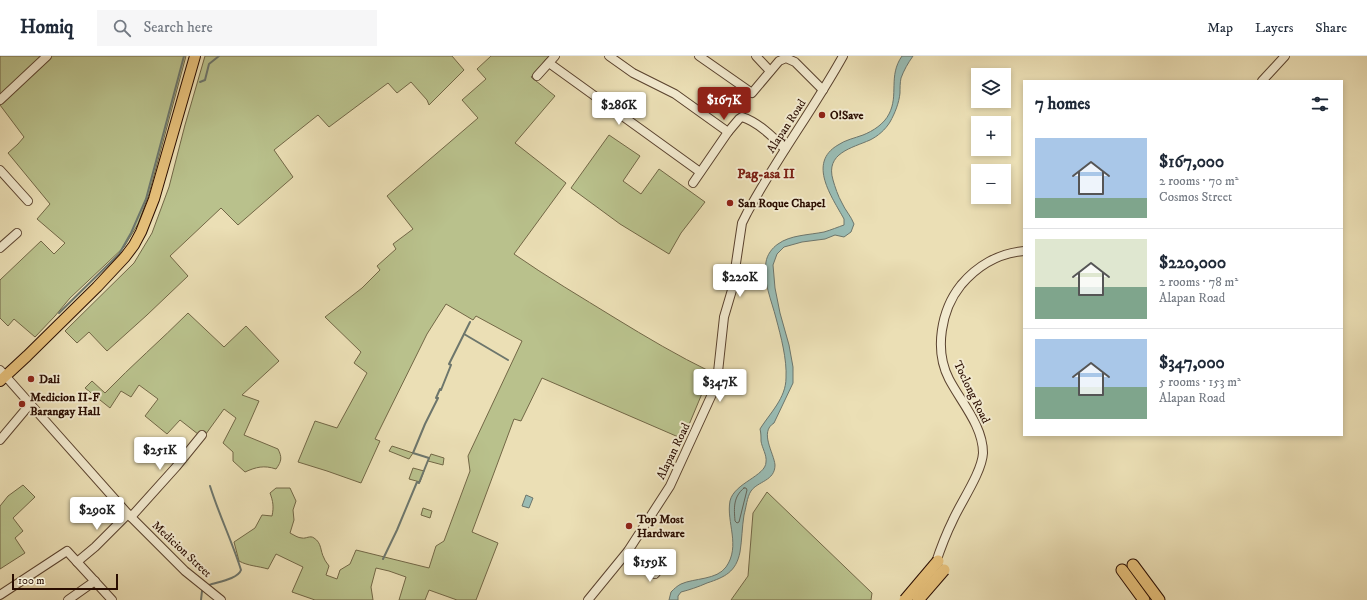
<!DOCTYPE html>
<meta charset="utf-8">
<style>
:root{--surface:#fff;--page:#f6f6f7;--text:#1f2937;--muted:#747a83;--line:#e0e1e3;--accent:#8f2418}
body{margin:0;font-family:"IM FELL DW Pica",serif;background:var(--page);color:var(--text);height:100vh;display:flex;flex-direction:column;font-size:15px;white-space:nowrap}
*{box-sizing:border-box;margin:0}
p{font-size:13px;color:var(--muted)}
.icon{flex:none;width:22px;height:22px;fill:none;stroke:currentColor;stroke-width:2;stroke-linecap:round;stroke-linejoin:round}
.map{position:relative;flex:1;overflow:hidden}
.side{position:absolute;left:1023px;top:24px;width:320px;height:356px;display:flex;flex-direction:column;background:var(--surface);border-radius:0px;box-shadow:0 2px 6px #0003}
.side>*{flex:none}
.fabs{position:absolute;left:971px;top:12px;display:grid;gap:8px}
.fabs a{display:grid;place-items:center;width:40px;height:40px;border-radius:0px;background:var(--surface);box-shadow:0 2px 6px #0003;font-size:20px}
.scale{position:absolute;left:12px;bottom:10px;width:106px;box-sizing:border-box;padding-left:4px;border:2px solid #2a0d01;border-top:0;font-size:11px;line-height:14px;white-space:nowrap;color:#2a0d01;-webkit-text-stroke:3px #f2eacf;paint-order:stroke}
.price{position:absolute;translate:-50% -34px;padding:0 9px;border-radius:4px;background:#fff;color:#222;font-size:13px;line-height:26px;filter:drop-shadow(0 1px 2px #0008)}
.price::after{content:'';position:absolute;left:50%;top:24px;width:12px;height:9px;margin-left:-6px;background:inherit;clip-path:polygon(0 0,100% 0,50% 100%)}
.price.current{background:var(--accent);color:#fff}
ul{padding:0;list-style:none}
li{display:flex;align-items:center;gap:12px;height:100px;padding:0 12px}
li+li{border-top:1px solid var(--line)}
li span{display:grid;place-items:center;flex:none;width:112px;height:80px;border-radius:0px;color:#555}
li>.icon{margin-inline-start:auto}
span .icon{width:48px;height:48px;fill:#fffc;stroke-width:1}
li b{font-size:17px}
h2{display:flex;justify-content:space-between;align-items:center;height:48px;padding:0 12px;font-size:17px}
header{display:flex;align-items:center;gap:24px;box-sizing:border-box;height:56px;padding:0 20px;background:var(--surface);border-bottom:1px solid var(--line)}
header strong{font-size:19px}
nav{display:flex;gap:22px;margin-inline-start:auto;font-size:14px}
.search{width:280px;height:36px;background:var(--page);display:flex;align-items:center;gap:10px;box-sizing:border-box;padding:0 14px;border-radius:0px;color:var(--muted);font-size:15px}
.map>svg:first-child{display:block}
</style>
<header>
<strong>Homiq</strong>
<div class="search"><svg class="icon" aria-label="search" viewBox="0 0 24 24"><circle cx="10" cy="10" r="6"/><path d="M15 15l6 6"/></svg>Search here</div>
<nav><a>Map</a><a>Layers</a><a>Share</a></nav>
</header>
<div class="map">
<svg width="1367" height="544" viewBox="0 0 1367 544">
<rect width="100%" height="100%" fill="#ebdfb5"/>
<filter id="stains"><feTurbulence type="fractalNoise" baseFrequency=".005" numOctaves="4"/><feColorMatrix values="0 0 0 0 .2 0 0 0 0 .09 0 0 0 0 .02 0 0 0 .5 -.17"/></filter>
<radialGradient id="worn" r=".72"><stop offset=".6" stop-color="#630" stop-opacity="0"/><stop offset="1" stop-color="#630" stop-opacity=".3"/></radialGradient>
<!-- green -->
<g fill="#b9c18c" stroke="#726746">
<path d="M0 0H186L149 138 138 168 124 191 70 242 55 260 35 281 14 263 8 270 0 262V224L41 185 54 198 65 187 37 163 50 148 8 97 18 88 24 81 0 49Z"/>
<path d="M205 0H452L464 14 429 49 427 44 411 26 397 37 388 27 329 71 318 59 274 94 293 121 238 169 221 152 170 200 188 220 147 259 107 295 89 276 77 287 65 275 134 207 152 177 169 131 185 69Z"/>
<path d="M491 0H549L531 21 555 40 515 87 566 127 514 198C547 221 581 241 615 262 646 281 678 300 711 316L683 383 542 322 521 365 514 363 472 476 498 487 476 544H457L429 534 425 544H399L406 521 389 515 376 512 371 531 373 544H315L292 536 303 511 276 498 268 513C258 510 248 510 239 505L234 486 255 472 262 459 272 460C274 451 273 445 270 437L276 432H290L296 445 293 454 294 464 290 477C294 479 298 482 302 482 306 483 310 479 314 482 322 487 320 495 324 502 325 505 327 507 329 510L326 519 337 523 340 514 350 508 356 494 429 512 436 490 444 485 470 415 468 400 522 285 476 260 473 264 446 248 427 278 375 383 380 385 361 427 327 415 298 406 315 365 337 372 367 317 354 307 361 296 325 261 362 232 380 214 377 210 396 193 393 188 413 173 387 140 478 62 462 44 486 23 477 13Z"/>
<path d="M609 79 640 100 623 125 641 138 659 113 705 146 681 177 669 198 620 168 571 132Z"/>
<path d="M188 257 224 291 246 270 279 305 242 339 259 345 244 379 278 393C282 401 282 405 276 413 264 409 256 411 245 416L233 405V396L223 387 236 362 224 353 203 382 180 364 167 378 145 360 158 343 139 329 131 341 121 335 110 352 85 332 92 325 105 337C132 309 161 284 188 257Z"/>
<path d="M392 390 413 397 409 403 389 395Z"/>
<path d="M431 398 444 402 443 409 428 405Z"/>
<path d="M413 412 424 415 420 426 409 423Z"/>
<path d="M23 429 35 441 13 462 23 475 15 482 25 497 0 513V450L8 440Z"/>
<path d="M767 436 872 537 871 544H731L748 520 753 457Z"/>
<path d="M423 452 432 455 430 462 421 459Z"/>
</g>
<!-- water -->
<g fill="#99bcb4" stroke="#6d766c">
<path d="M902 0H913C908 7 904 14 901 22 900 27 900 32 900 37 899 47 895 57 890 66 885 74 878 80 870 84 852 92 825 97 833 124 835 131 838 140 842 147 845 154 851 160 854 168L851 176 844 181 835 179 825 183 802 186 784 191 777 198 773 209 775 232 780 257 789 289 793 311V327L774 367C759 376 774 397 775 409 775 425 758 425 751 435 747 441 746 452 744 459 742 471 742 484 740 496 736 516 725 521 707 527 698 531 689 534 681 536L678 540V544H669L671 536C674 533 677 530 681 528 694 522 717 524 726 511 741 490 726 466 730 445 734 427 766 420 766 406 767 399 762 392 761 385 761 381 761 377 760 373 770 357 786 342 786 322 787 303 781 281 776 262 772 246 762 223 766 206 767 199 772 192 778 188 790 179 809 179 824 176 831 174 838 171 844 169V163C832 141 807 107 838 89 845 84 855 82 863 79 873 75 884 68 889 58 899 39 888 20 902 0Z"/>
<path d="M526 439 533 442 529 452 522 450Z"/>
</g>
<g fill="none" stroke-linecap="round" stroke-linejoin="round">
<!-- shore -->
<path stroke="#62645a" stroke-width="1" d="M744 432H746L747 434 739 466 737 467 735 465C734 452 733 441 744 432Z"/>
<!-- stream -->
<g stroke="#6d766c" stroke-width="2">
<path d="M200 26 205 24 209 8 219 0"/>
<path d="M59 257 119 198 131 177 146 143 184 0"/>
<path d="M464 278 508 304"/>
<path d="M383 503 397 474 417 426 419 427 429 402 413 397 425 368 438 342H436L440 333 441 334 451 309 449 308 470 266"/>
<path d="M209 529C217 526 238 523 241 514 232 485 219 459 210 430"/>
<path d="M201 544 202 535"/>
</g>
<!-- minor casing -->
<g stroke="#5a422e" stroke-width="10">
<g id="minor">
<path d="M609 0 633 17 675 38 728 76"/>
<path d="M699 0 752 37 779 5 786 2 795 6 823 34"/>
<path d="M756 0 770 15"/>
<path d="M549 7 700 116"/>
<path d="M537 20 555 0"/>
<path d="M1262 25 1285 0"/>
<path d="M0 44 47 0"/>
<path d="M0 114 28 145"/>
<path d="M693 127 728 76 739 63 742 61C758 66 773 81 785 93"/>
<path d="M0 192 17 177"/>
<path d="M0 314 128 458 185 515 221 544"/>
<path d="M0 384 31 347"/>
<path d="M131 461 176 411 202 379"/>
<path d="M628 495 655 518 671 500"/>
<path d="M77 506 95 491 128 458"/>
<path d="M935 509C940 494 946 478 953 464 961 446 982 416 983 397 983 370 961 346 949 323 934 294 941 254 961 229 977 210 999 197 1024 195"/>
<path d="M0 539 67 495 112 544"/>
<path d="M68 544 95 525"/>
<path d="M588 544 628 495 670 430 713 336 718 316 724 261 732 234 742 167 747 157C776 103 813 54 843 0"/>
</g>
</g>
<!-- major casing -->
<g stroke="#2a0d01" stroke-width="12">
<path id="major" d="M0 325 27 300 97 231 125 201 134 189 141 176 154 143 195 0"/>
</g>
<!-- highway casing -->
<g stroke="#2a0d01" stroke-width="13">
<g id="highway">
<path d="M1133 509 1159 544"/>
<path d="M1122 514 1144 544"/>
</g>
</g>
<!-- minor -->
<use href="#minor" stroke="#f2eacf" stroke-width="8"/>
<!-- major -->
<use href="#major" stroke="#e6c07a" stroke-width="10"/>
<!-- highway -->
<use href="#highway" stroke="#e6c07a" stroke-width="11"/>
<!-- highway-bridge casing -->
<g stroke="#2a0d01" stroke-width="13" stroke-linecap="butt">
<g id="highway-bridge">
<path d="M905 544 938 505"/>
<path d="M918 544 944 514"/>
</g>
</g>
<!-- highway-bridge -->
<use href="#highway-bridge" stroke="#e6c07a" stroke-width="11"/>
</g>
<!-- markers -->
<g fill="#8f2418" stroke="#f2eacf" stroke-width="1.5">
<circle cx="822" cy="59" r="4"/>
<circle cx="730" cy="147" r="4"/>
<circle cx="31" cy="323" r="4"/>
<circle cx="22" cy="348" r="4"/>
<circle cx="629" cy="470" r="4"/>
</g>
<g text-anchor="middle" stroke-width="4" stroke-linejoin="round" paint-order="stroke">
<!-- poi labels -->
<g font-size="12" font-weight="bold" fill="#2a0d01" stroke="#f2eacf" text-anchor="start">
<text x="830" y="63">O!Save</text>
<text x="738" y="151">San Roque Chapel</text>
<text x="39" y="327">Dali</text>
<text x="30" y="345">Medicion II-F<tspan x="30" dy="14">Barangay Hall</tspan></text>
<text x="637" y="467">Top Most<tspan x="637" dy="14">Hardware</tspan></text>
</g>
<!-- street labels -->
<g font-size="12" fill="#2a0d01" stroke="#f2eacf">
<text transform="translate(786 70) rotate(-57)" y="4">Alapan Road</text>
<text transform="translate(972 336) rotate(64)" y="4">Toclong Road</text>
<text transform="translate(673 395) rotate(-64)" y="4">Alapan Road</text>
<text transform="translate(182 493) rotate(43)" y="4">Medicion Street</text>
</g>
<!-- quarter labels -->
<g font-size="14" font-weight="bold" fill="#7a1f14" stroke="#f2eacf">
<text x="766" y="122">Pag-asa II</text>
</g>
</g>
<rect width="100%" height="100%" filter="url(#stains)"/>
<rect width="100%" height="100%" fill="url(#worn)"/>
</svg>
<div class="fabs">
<a><svg class="icon" aria-label="layers" viewBox="0 0 24 24"><path d="M12 4l9 5-9 5-9-5zM3 14l9 5 9-5"/></svg></a>
<a>+</a>
<a>−</a>
</div>
<div class="scale">100 m</div>
<b class="price current" style="left:724px;top:65px">$167K</b>
<b class="price" style="left:619px;top:70px">$286K</b>
<b class="price" style="left:740px;top:242px">$220K</b>
<b class="price" style="left:720px;top:347px">$347K</b>
<b class="price" style="left:160px;top:415px">$251K</b>
<b class="price" style="left:97px;top:475px">$290K</b>
<b class="price" style="left:650px;top:527px">$159K</b>
<section class="side">
<h2>7 homes<svg class="icon" aria-label="filters" viewBox="0 0 24 24"><path d="M4 7h16M4 17h16"/><circle cx="9" cy="7" r="2"/><circle cx="15" cy="17" r="2"/></svg></h2>
<ul>
<li><span style="background:linear-gradient(#a9c7e8 75%,#7fa58c 0)"><svg class="icon" aria-label="home" viewBox="0 0 24 24"><path d="M3 11l9-7 9 7M6 9v11h12V9"/></svg></span><div><b>$167,000</b><p>2 rooms · 70 m²</p><p>Cosmos Street</p></div></li>
<li><span style="background:linear-gradient(#dfe7d0 60%,#7fa58c 0)"><svg class="icon" aria-label="home" viewBox="0 0 24 24"><path d="M3 11l9-7 9 7M6 9v11h12V9"/></svg></span><div><b>$220,000</b><p>2 rooms · 78 m²</p><p>Alapan Road</p></div></li>
<li><span style="background:linear-gradient(#a9c7e8 60%,#7fa58c 0)"><svg class="icon" aria-label="home" viewBox="0 0 24 24"><path d="M3 11l9-7 9 7M6 9v11h12V9"/></svg></span><div><b>$347,000</b><p>5 rooms · 153 m²</p><p>Alapan Road</p></div></li>
</ul>
</section>
</div>
